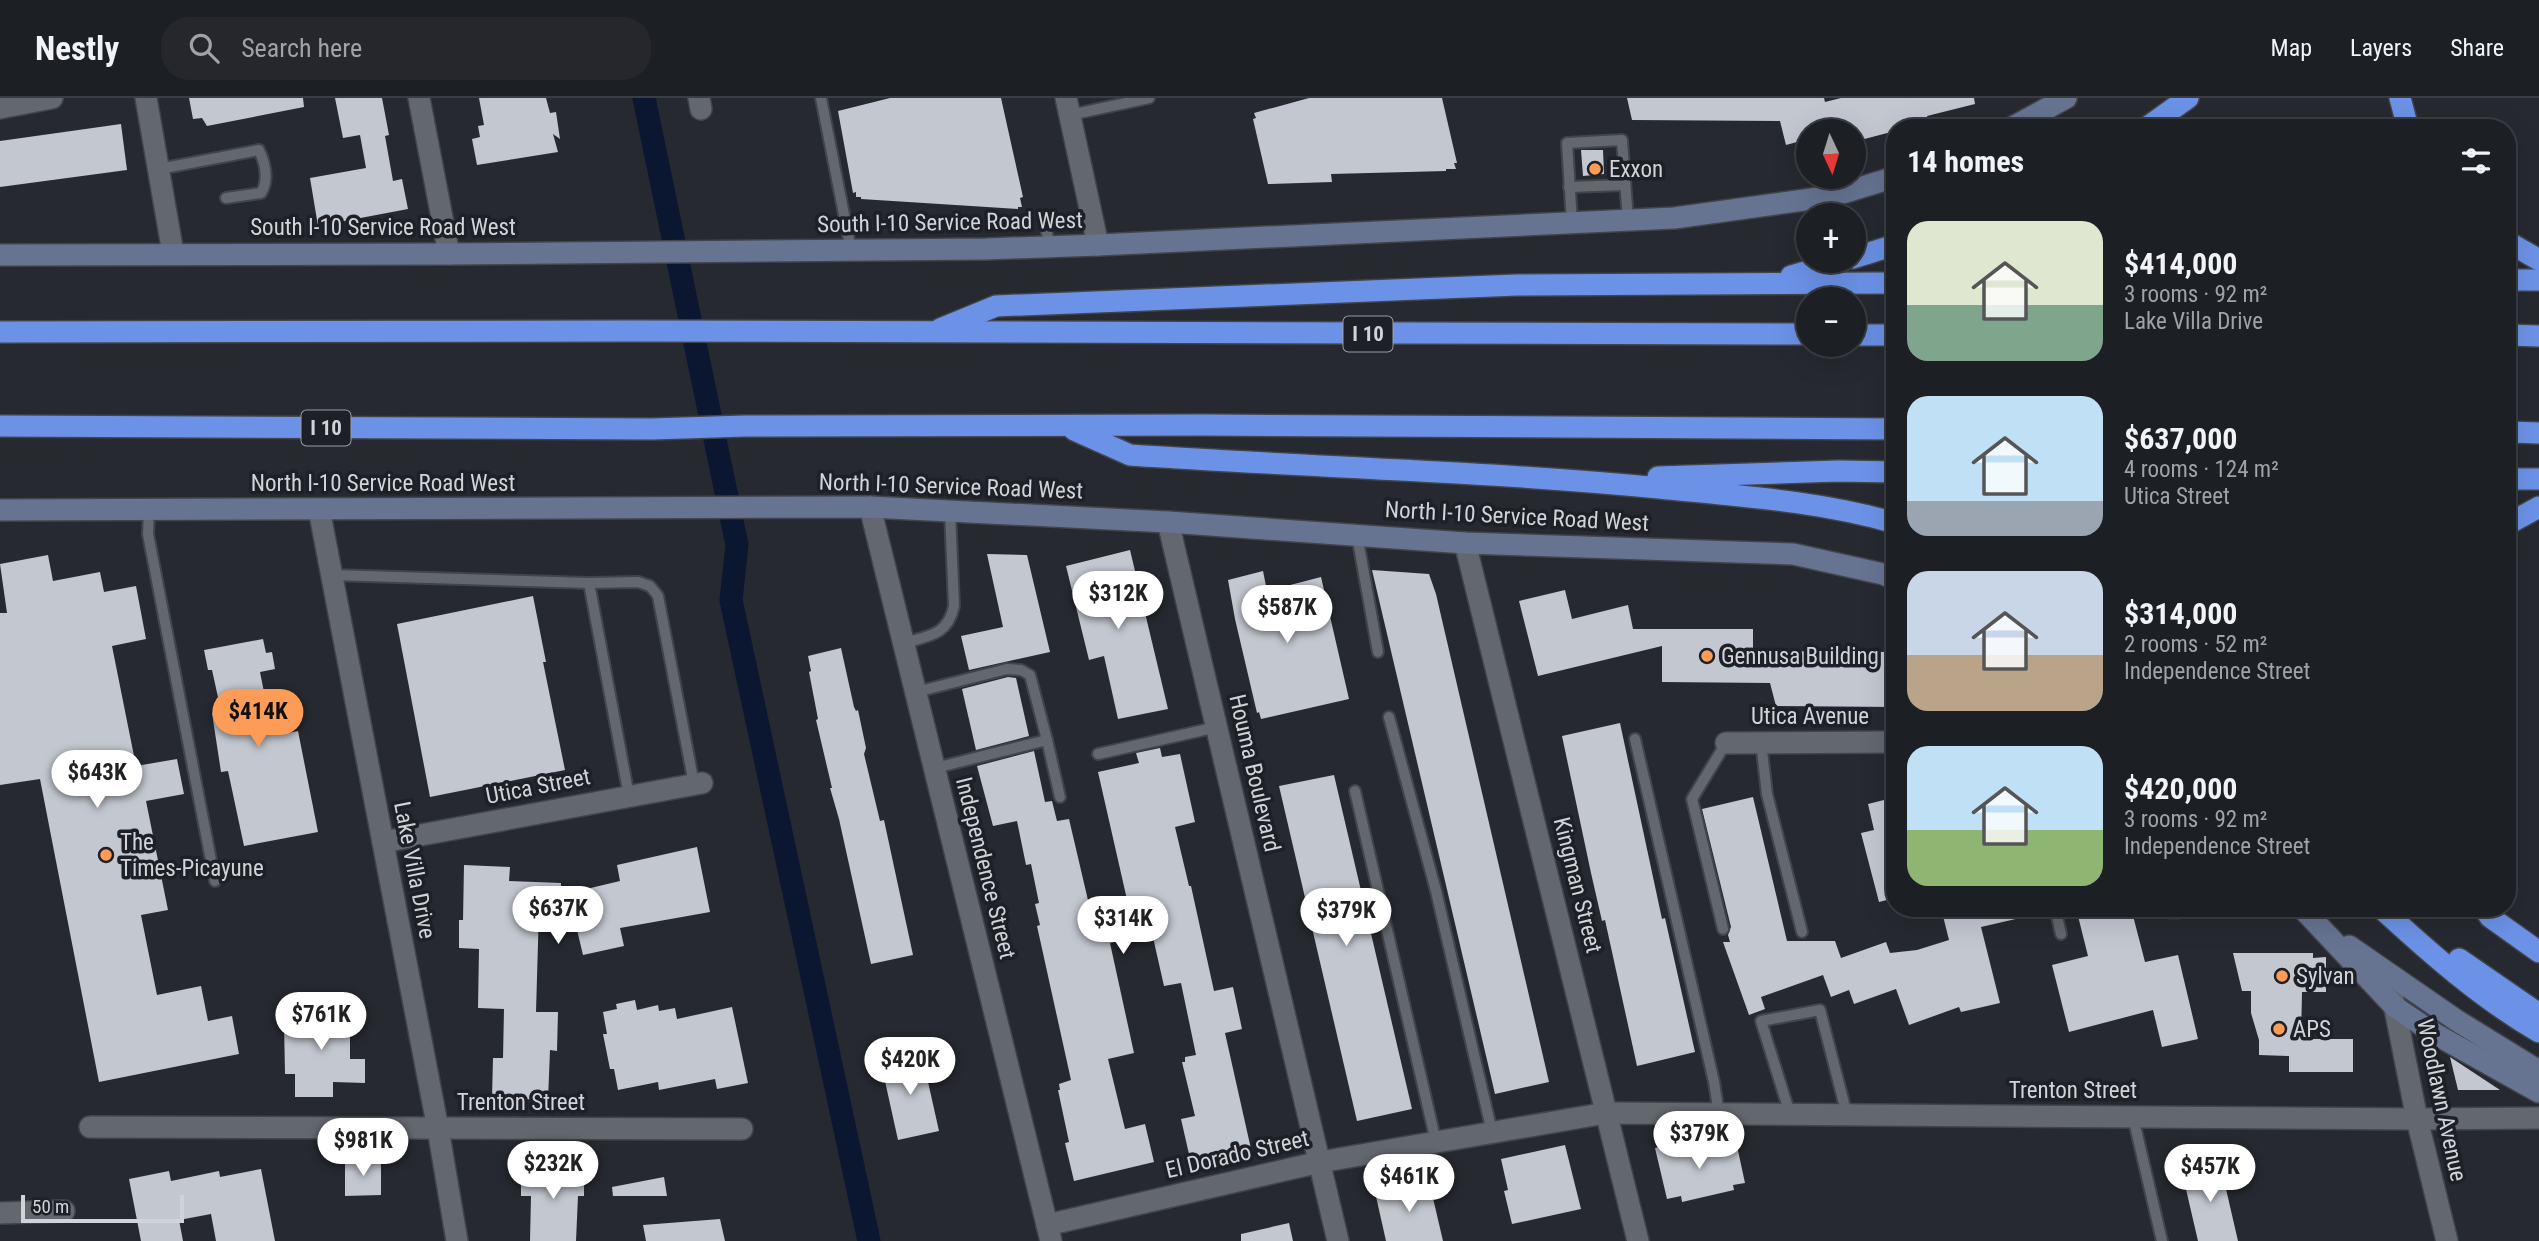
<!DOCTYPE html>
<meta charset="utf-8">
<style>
:root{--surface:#1c1f24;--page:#25272c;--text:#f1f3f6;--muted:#a0a2a6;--line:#3a3d41;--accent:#fd9c56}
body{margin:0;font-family:"Roboto Condensed",sans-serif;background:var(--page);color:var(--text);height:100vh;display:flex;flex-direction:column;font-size:26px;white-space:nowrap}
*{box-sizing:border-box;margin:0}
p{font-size:23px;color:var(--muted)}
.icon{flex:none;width:38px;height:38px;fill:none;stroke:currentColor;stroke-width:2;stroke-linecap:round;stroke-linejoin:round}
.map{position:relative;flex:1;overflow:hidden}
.panel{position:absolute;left:1886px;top:21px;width:630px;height:798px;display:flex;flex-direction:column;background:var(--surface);border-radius:28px;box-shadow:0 7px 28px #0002,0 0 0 2px var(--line)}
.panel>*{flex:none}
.needle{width:46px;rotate:176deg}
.tools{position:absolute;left:1796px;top:21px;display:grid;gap:14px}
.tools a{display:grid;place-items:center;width:70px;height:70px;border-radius:50%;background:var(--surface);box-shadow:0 7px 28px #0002,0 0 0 2px var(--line);font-size:35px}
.scale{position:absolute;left:21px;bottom:18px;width:163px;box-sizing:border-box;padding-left:7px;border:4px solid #d1d3d7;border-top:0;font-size:19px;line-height:24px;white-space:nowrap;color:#d1d3d7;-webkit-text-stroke:5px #1d2026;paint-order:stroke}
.price{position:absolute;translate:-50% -60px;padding:0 16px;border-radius:24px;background:#fff;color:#222;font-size:23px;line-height:46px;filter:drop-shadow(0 2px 4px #0008)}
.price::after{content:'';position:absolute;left:50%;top:42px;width:21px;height:16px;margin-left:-10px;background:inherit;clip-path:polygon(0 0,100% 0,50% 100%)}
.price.active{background:var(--accent);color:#111}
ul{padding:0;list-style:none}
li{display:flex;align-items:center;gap:21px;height:175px;padding:0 21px}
li span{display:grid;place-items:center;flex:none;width:196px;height:140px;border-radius:21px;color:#555}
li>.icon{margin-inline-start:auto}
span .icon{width:84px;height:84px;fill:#fffc;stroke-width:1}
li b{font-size:30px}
h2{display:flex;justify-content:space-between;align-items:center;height:84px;padding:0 21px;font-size:30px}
header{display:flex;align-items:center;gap:42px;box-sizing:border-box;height:98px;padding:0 35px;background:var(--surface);border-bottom:2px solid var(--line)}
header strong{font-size:33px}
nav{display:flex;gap:38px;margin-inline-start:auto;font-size:24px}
.search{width:490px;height:63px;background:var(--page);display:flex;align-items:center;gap:18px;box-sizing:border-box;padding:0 24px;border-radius:28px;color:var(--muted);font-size:26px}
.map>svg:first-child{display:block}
</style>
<header>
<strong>Nestly</strong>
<div class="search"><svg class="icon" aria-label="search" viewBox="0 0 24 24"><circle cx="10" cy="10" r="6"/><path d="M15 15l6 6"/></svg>Search here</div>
<nav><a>Map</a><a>Layers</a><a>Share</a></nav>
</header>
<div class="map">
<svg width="2539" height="1143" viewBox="0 0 2539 1143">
<rect width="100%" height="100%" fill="#262930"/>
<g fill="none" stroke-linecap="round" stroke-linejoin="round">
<!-- canal -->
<path stroke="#0b1631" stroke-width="23" d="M644 0 737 447 731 502 869 1143"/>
</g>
<!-- building -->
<g fill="#c3c7cf">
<path d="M189 0H303L304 9 207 28 202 20 193 21Z"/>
<path d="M335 0H382L389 37 385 38 393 83 402 81 408 111 318 128 310 80 366 70 360 37 343 40Z"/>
<path d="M479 0H546L550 15 556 14 560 41 553 36 558 54 477 67 472 41 480 39 478 28 484 27Z"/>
<path d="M890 0H1001L1023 99 1020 100 1022 109H1018V111L861 101V99H856V94L853 95 838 13Z"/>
<path d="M1309 0H1442L1457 65H1454L1456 71H1446V73L1331 76 1332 84 1268 86 1253 21 1256 20 1254 15Z"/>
<path d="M1627 0H1824L1825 4 1841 0H1974L1975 6 1927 18 1929 25 1910 30H1895V33L1853 44V33H1808V41L1786 47 1780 23 1632 22Z"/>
<path d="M121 26 127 72 0 89V43Z"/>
<path d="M1581 52H1603L1604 76 1583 78Z"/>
<path d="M1130 452 1168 611 1118 621 1104 558 1089 562 1066 468Z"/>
<path d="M987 456 1027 457 1050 554 969 572 961 538 1003 529Z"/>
<path d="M48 457 53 483 100 474 104 494 136 488 146 541 112 548 136 668 177 661 184 696 146 703 168 812 141 817 157 897 201 888 208 923 232 918 239 956 99 984 40 681 0 687V515H7L0 466Z"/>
<path d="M1372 472 1429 476 1436 496 1549 984 1495 996Z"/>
<path d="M1263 473 1267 493 1321 479 1349 601 1261 621 1259 614 1257 615 1235 521 1228 482Z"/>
<path d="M1565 492 1572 521 1628 507 1633 531H1753V553L1895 554V609L1776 608 1770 585 1662 584V548L1538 578 1519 503Z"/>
<path d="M533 498 546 564H543L565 672 430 699 397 526Z"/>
<path d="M263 541 266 555 272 554 275 571 260 574 270 624 285 621 288 635 298 633 318 734 244 748 228 673 221 674 212 615 221 613 212 572H208L204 552Z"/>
<path d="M841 550 854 609 856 613 858 612 866 650 864 656 880 723 884 722 913 857 871 866 839 721 830 690H832L816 622 818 621 809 574 811 573 808 558Z"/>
<path d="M1008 579 1016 580 1029 638 976 652 962 591Z"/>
<path d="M1620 625 1662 821 1665 820 1695 954 1637 968 1605 822 1602 823 1591 775 1562 638Z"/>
<path d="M1160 650 1162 659 1180 656 1195 724 1175 729 1189 788H1191L1214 893 1233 889 1242 931 1225 935 1251 1051 1191 1065 1181 1021 1195 1018 1182 964H1185V959L1196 957 1181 885 1164 888 1152 835 1110 845 1134 955 1108 961 1125 1031 1145 1026 1154 1064 1074 1083 1065 1045 1069 1044 1058 992H1060L1059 986 1071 982 1037 828 1040 827 1035 806 1039 805 1031 766 1026 767 1017 723 993 728 977 668 1034 653 1045 704 1052 703 1057 723 1069 721 1091 815 1128 806 1098 674 1139 665 1136 655Z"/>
<path d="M1334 677 1412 1011 1357 1023 1279 688Z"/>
<path d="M1753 699 1787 843H1835L1841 860 1886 844 1890 855 1917 852 1949 842 1941 810H2032L2033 817 1981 829 2000 905 1961 914 1959 909 1909 927 1896 891 1854 906 1849 892 1831 899 1823 877 1761 899 1765 911 1749 917 1723 844H1730L1728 837 1731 829 1702 711Z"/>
<path d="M1892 700 1895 714V800L1879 804 1861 735 1874 732 1868 706Z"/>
<path d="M697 749 710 814 620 830 624 848 583 857 572 811 539 810 536 914H558L557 953 550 952 548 1002 492 1000 493 960H503L504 911 478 910 479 851 459 850V822H463L464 767 510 769 509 783 561 785V797L620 783 617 767Z"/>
<path d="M2076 810H2131L2145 864 2178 857 2198 941 2162 949 2153 912 2069 934 2052 867 2088 858Z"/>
<path d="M2233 855H2313V860L2326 859V894H2302L2301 941H2353V974H2289V958L2259 957V942L2251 915V893H2242Z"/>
<path d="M635 902 637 912 658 907 659 913 675 910 677 921 732 909 748 985 717 991 715 981 659 992 658 984 618 992 614 971H610L603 936H607L603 914 617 911 616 906Z"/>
<path d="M296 912H350V961H365V985L333 984V999H295V976H285L284 924H296Z"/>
<path d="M922 957 939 1033 898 1042 881 965Z"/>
<path d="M2450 959 2500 992H2458Z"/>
<path d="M1687 1043 1689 1054 1724 1047V1051L1737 1048 1745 1085 1733 1087 1734 1092 1682 1104 1681 1098 1667 1101 1655 1050Z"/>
<path d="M1565 1047 1581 1111 1512 1126 1504 1093 1508 1092 1501 1061Z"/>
<path d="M381 1062V1097L345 1098V1063Z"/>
<path d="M2220 1065 2238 1143H2198L2182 1074Z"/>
<path d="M521 1069H584V1098H578L576 1143H530L531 1098H521Z"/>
<path d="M261 1071 275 1143H216L211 1116 179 1122 183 1143H141L129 1081 169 1073 171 1083 219 1073 220 1079Z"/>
<path d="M664 1079 667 1098H613L612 1089Z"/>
<path d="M1429 1083 1443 1143H1386L1375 1094Z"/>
<path d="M720 1121 725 1143H646L643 1127Z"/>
<path d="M1289 1125 1293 1143H1241V1136Z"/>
</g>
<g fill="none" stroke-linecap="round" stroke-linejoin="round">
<!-- lane casing -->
<g stroke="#41444a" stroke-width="14">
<g id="lane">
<path d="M821 0 851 152"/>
<path d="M1070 17 1149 0"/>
<path d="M159 71 259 52C265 65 269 82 261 95L226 100"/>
<path d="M1569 89 1625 87"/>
<path d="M1044 122 1050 149"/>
<path d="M1572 125 1567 45 1622 42 1628 122"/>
<path d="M149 412 148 436 215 783"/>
<path d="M1357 437 1378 554"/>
<path d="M333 477 589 485 638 484 650 488 658 498 694 686"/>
<path d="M589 485 629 698"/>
<path d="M904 545C929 538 948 537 954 508L950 413"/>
<path d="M916 594 1007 571 1021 572 1030 577 1047 642 935 670"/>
<path d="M1389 619 1436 793 1492 1034"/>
<path d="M1635 641 1714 984 1719 1016"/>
<path d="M1047 642 1060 699"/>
<path d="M1761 644 1767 696 1802 834"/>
<path d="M1098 656 1217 629"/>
<path d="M1355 693 1436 1044"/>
<path d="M2055 810 2061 836"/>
<path d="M2157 810C2169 818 2185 814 2198 810"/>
<path d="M1723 831 1692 701 1726 645"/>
<path d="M1790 1016 1761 923 1820 912 1847 1017"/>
<path d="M2133 1019 2162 1143"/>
</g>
</g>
<!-- street casing -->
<g stroke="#41444a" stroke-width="24">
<g id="street">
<path d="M146 0 173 155"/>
<path d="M419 0 449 156"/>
<path d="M699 0 701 11"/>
<path d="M1066 0 1098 147"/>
<path d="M0 10 52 0"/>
<path d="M870 409 1051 1143"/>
<path d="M319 411 438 1031 457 1143"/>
<path d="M1168 424 1338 1143"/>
<path d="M1465 445 1638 1143"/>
<path d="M1726 645 1895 644"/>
<path d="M383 744 702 685"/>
<path d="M2392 896 2417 1021 2447 1143"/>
<path d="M90 1029 742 1031"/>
<path d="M0 1115 64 1113"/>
<path d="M1047 1127 1320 1064 1606 1015 2417 1021 2539 1020"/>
</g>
</g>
<!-- secondary casing -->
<g stroke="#41444a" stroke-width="24">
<g id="secondary">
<path d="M2011 30 2066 0"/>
<path d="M0 157 449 156 986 151 1098 147 1674 120 1833 98 1895 79"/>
<path d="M0 412 870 409 1168 424 1465 445 1793 456 1883 476 1895 481"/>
<path d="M2302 810 2395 909 2435 936 2539 994"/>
<path d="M2349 848 2456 922 2539 973"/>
</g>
</g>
<!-- highway casing -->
<g stroke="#41444a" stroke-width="24">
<g id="highway">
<path d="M2400 0 2408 30"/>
<path d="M2146 30 2188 0"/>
<path d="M2508 144 2539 162"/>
<path d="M1853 160 1895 147"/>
<path d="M1791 178 1842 163"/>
<path d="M2508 182H2539"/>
<path d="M940 231 996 208 1517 187 1895 185"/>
<path d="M0 234 630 233 1808 236"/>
<path d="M1853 237H1895"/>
<path d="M2508 237 2539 238"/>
<path d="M0 328 652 331 745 328 1204 327 1895 331"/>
<path d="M1074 332 1130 357C1306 369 1484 373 1659 390 1738 398 1819 403 1895 425"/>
<path d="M2508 334 2539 335"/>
<path d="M1658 379 1838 373 1895 374"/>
<path d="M2508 381H2539"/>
<path d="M2508 426 2539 409"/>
<path d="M2381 810C2431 856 2481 900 2539 934"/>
<path d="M2484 810 2490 819 2539 854"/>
<path d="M2459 861 2539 916"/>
</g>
</g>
<!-- lane -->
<use href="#lane" stroke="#63676e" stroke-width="10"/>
<!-- street -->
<use href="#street" stroke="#63676e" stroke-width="21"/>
<!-- secondary -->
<use href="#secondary" stroke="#667492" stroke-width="21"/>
<!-- highway -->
<use href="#highway" stroke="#6c92e7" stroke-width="21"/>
</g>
<!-- markers -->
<g fill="#fd9c56" stroke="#1d2026" stroke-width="2.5">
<circle cx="1595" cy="71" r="7"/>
<circle cx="1707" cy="558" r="7"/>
<circle cx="106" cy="757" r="7"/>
<circle cx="2282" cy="878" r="7"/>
<circle cx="2279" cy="931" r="7"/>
</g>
<g text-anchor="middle" stroke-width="7" stroke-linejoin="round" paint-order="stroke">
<!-- shield labels -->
<g fill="#1d2026" stroke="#9b9da2" stroke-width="2">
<rect x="1343.5" y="218.5" width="49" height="35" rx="5"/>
<rect x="301.5" y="312.5" width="49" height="35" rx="5"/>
</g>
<g font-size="21" font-weight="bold" fill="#d1d3d7">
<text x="1368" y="243">I 10</text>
<text x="326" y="337">I 10</text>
</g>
<!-- poi labels -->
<g font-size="23" fill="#d1d3d7" stroke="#1d2026" text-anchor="start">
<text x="1609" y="79">Exxon</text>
<text x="1721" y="566">Gennusa Building</text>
<text x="120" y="752">The<tspan x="120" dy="26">Times-Picayune</tspan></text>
<text x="2296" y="886">Sylvan</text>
<text x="2293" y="939">APS</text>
</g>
<!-- street labels -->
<g font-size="23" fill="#d1d3d7" stroke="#1d2026">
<text transform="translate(950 124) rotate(-1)" y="8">South I-10 Service Road West</text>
<text x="383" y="137">South I-10 Service Road West</text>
<text x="383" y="393">North I-10 Service Road West</text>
<text transform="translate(951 388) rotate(2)" y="8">North I-10 Service Road West</text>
<text transform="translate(1517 418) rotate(3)" y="8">North I-10 Service Road West</text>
<text x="1810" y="626">Utica Avenue</text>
<text transform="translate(1255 675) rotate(77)" y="8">Houma Boulevard</text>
<text transform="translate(538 688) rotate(-11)" y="8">Utica Street</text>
<text transform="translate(986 770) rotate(76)" y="8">Independence Street</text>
<text transform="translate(415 772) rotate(79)" y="8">Lake Villa Drive</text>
<text transform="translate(1578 787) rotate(76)" y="8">Kingman Street</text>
<text x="2073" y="1000">Trenton Street</text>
<text transform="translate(2442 1002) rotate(78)" y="8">Woodlawn Avenue</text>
<text x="521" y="1012">Trenton Street</text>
<text transform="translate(1237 1056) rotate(-13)" y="8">El Dorado Street</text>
</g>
</g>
</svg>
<div class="tools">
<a><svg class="needle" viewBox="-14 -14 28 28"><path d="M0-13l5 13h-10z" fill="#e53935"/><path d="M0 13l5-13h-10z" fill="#a0a2a6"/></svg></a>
<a>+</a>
<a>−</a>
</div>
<div class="scale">50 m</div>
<b class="price" style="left:1118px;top:533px">$312K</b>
<b class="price" style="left:1287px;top:547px">$587K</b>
<b class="price active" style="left:258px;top:651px">$414K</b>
<b class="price" style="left:97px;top:712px">$643K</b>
<b class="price" style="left:558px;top:848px">$637K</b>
<b class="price" style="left:1346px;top:850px">$379K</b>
<b class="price" style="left:1123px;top:858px">$314K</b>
<b class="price" style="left:321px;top:954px">$761K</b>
<b class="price" style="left:910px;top:999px">$420K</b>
<b class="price" style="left:1699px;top:1073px">$379K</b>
<b class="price" style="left:363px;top:1080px">$981K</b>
<b class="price" style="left:553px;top:1103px">$232K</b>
<b class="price" style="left:2210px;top:1106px">$457K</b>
<b class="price" style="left:1409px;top:1116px">$461K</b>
<section class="panel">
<h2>14 homes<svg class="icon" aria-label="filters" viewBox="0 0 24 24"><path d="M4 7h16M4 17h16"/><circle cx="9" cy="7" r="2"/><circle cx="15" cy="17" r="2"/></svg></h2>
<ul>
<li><span style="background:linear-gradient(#dfe7d0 60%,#7fa58c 0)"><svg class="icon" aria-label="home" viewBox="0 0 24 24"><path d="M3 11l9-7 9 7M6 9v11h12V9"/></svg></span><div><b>$414,000</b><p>3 rooms · 92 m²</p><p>Lake Villa Drive</p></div></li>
<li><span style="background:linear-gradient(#bfe0f5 75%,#9aa5b1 0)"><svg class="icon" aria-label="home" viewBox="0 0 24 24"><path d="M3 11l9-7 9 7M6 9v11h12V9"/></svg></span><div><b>$637,000</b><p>4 rooms · 124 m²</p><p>Utica Street</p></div></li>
<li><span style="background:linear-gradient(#c9d6e8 60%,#b9a48a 0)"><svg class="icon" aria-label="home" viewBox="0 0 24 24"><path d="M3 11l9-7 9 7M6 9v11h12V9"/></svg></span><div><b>$314,000</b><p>2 rooms · 52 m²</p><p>Independence Street</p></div></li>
<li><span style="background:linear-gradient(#bfe0f5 60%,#8fb573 0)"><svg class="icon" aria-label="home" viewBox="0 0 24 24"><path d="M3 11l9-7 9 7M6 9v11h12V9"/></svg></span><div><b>$420,000</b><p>3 rooms · 92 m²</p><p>Independence Street</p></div></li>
</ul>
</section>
</div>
